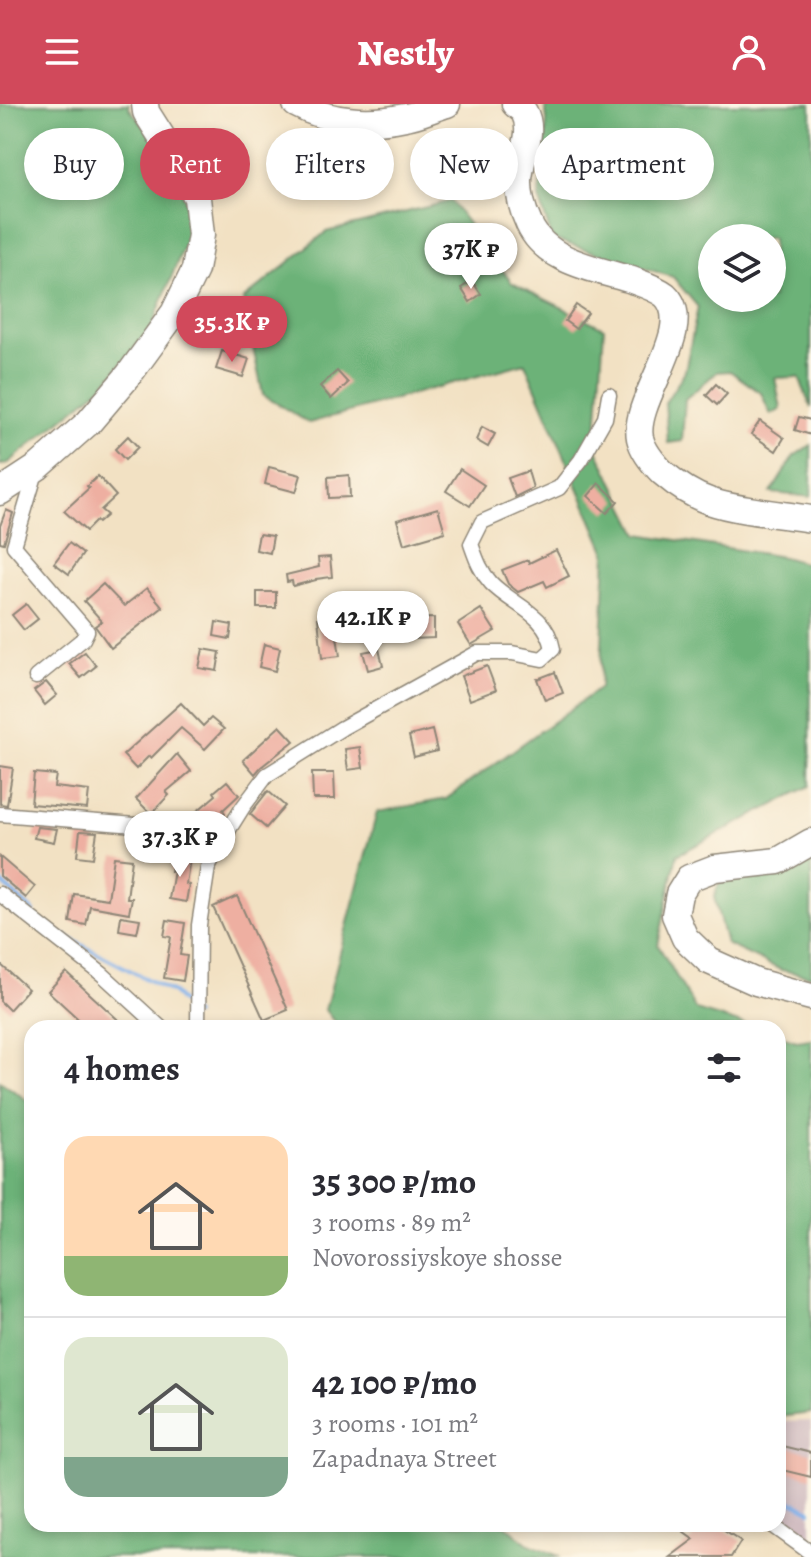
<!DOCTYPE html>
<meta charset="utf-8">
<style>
:root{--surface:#fff;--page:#f2f2f3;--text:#2b2b33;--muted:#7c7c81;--line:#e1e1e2;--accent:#d1495b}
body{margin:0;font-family:Alegreya,serif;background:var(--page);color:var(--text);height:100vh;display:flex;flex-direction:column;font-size:30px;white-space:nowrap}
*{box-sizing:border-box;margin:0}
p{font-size:26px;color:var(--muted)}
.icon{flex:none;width:44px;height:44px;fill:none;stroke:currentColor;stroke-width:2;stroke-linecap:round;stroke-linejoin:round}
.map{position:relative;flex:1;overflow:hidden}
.sheet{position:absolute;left:24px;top:916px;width:762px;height:512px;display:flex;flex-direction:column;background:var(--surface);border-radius:24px;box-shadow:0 4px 12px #0003}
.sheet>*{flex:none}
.guide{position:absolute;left:24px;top:24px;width:764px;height:72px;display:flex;gap:16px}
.controls{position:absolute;left:698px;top:120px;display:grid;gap:16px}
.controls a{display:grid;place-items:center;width:88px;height:88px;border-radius:50%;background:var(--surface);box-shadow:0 4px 12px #0003;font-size:40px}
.price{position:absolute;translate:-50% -68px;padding:0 18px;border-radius:28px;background:#fff;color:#222;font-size:26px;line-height:52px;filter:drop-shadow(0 2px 4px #0008)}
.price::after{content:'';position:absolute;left:50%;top:48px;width:24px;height:18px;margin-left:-12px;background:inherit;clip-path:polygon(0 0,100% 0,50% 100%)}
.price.selected{background:var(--accent);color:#fff}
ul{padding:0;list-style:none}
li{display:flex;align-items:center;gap:24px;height:200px;padding:0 40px}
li+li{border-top:2px solid var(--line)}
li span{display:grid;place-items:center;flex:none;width:224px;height:160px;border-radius:24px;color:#555}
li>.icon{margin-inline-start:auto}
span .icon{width:96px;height:96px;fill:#fffc;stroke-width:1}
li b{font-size:34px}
h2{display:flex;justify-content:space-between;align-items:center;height:96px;padding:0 40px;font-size:34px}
.chip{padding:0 28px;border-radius:36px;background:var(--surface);box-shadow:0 4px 12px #0003;font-size:28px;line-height:72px}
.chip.selected{background:var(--accent);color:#fff}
header{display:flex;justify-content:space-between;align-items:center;height:104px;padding:0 40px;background:var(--accent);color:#fff;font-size:36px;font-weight:800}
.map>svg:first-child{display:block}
</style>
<header><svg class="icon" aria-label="menu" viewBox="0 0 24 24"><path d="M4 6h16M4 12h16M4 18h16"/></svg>Nestly<svg class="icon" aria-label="person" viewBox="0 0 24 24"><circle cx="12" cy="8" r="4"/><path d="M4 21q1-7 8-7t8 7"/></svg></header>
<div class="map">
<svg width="811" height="1453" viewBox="0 0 811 1453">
<rect width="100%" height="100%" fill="#fcf5e5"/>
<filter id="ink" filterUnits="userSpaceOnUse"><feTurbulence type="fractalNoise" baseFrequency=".0125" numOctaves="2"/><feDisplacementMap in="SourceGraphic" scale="16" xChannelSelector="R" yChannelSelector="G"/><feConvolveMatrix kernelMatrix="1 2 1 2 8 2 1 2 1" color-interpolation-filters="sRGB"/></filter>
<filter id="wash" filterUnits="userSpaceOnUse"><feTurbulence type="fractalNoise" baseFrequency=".006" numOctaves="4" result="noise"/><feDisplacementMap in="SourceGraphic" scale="32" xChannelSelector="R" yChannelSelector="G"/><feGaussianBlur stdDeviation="1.8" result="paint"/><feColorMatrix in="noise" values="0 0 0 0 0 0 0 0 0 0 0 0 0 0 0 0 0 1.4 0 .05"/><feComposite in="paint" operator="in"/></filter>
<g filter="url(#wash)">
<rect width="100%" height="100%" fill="#f2e1c3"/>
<!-- industrial -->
<path fill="#d2bec2" d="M811 1317V1448L778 1420V1318Z"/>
<!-- forest -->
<g fill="#6cb278" stroke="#4c6e52" stroke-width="2" fill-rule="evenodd">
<path d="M0 0H129V4L169 53 193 118 151 225 103 282 7 360 0 361Z"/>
<path d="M545 0H811V304L799 273 775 274 781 305 771 311 761 289 730 267 717 268 685 295 682 337 668 339 665 299 685 267 698 203 673 173 552 135 539 94 547 17ZM712 134H772V194H712Z"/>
<path d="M451 97 512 179 604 224 596 344 639 430 783 453 811 461 810 682 677 751 658 841 696 906 755 924H339L325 906 377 708 446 695 600 584 606 449 525 259 309 319 263 291 243 196 326 128Z"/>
<path d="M811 341V393L771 389 794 352Z"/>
<path d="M811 758V872L781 866 726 840 714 793 719 779 799 767Z"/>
<path d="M778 931 797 937 811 935V1309L778 1313Z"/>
<path d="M0 977 32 1000V1420H505L527 1439 561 1453H0Z"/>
</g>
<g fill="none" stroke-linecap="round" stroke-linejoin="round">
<!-- stream -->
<g stroke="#7fb0eb" stroke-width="4">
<path d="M0 777 34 808"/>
<path d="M63 831 173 889 195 911"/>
<path d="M778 1391 811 1407"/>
</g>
</g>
<g id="blocks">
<!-- building -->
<g fill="#eeafa1">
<path d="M472 177 481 190 470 198 461 184Z"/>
<path d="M576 201 588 209 576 225 565 217Z"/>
<path d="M222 247 249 255 243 273 216 265Z"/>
<path d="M337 267 348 279 331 295 320 282Z"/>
<path d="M716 280 727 290 717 301 706 291Z"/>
<path d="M799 313 811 316V331L795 326Z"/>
<path d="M760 317 784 334 776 347 751 330Z"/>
<path d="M482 323 495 330 488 343 476 336Z"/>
<path d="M128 332 138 343 125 356 115 345Z"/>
<path d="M269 363 301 371 296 388 265 380Z"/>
<path d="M460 365 484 381 470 402 446 387Z"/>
<path d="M528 367 533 384 515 393 508 374Z"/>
<path d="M349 371 350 393 329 394 328 373Z"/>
<path d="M98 372 116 392 101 406 107 411 98 419 96 417 86 427 64 407 89 384 87 382Z"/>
<path d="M599 379 618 397 607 409 588 392Z"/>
<path d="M438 404 445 428 404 440 397 416Z"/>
<path d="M6 406 13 409 4 439 0 438V422Z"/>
<path d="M259 430 273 432 270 449 256 446Z"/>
<path d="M69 439 83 450 69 470 54 459Z"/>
<path d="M556 446 569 472 547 483 544 477 518 488 508 480 502 466 528 456 529 459Z"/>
<path d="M330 453 332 473 316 475V476L293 482 292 477 287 478 286 471 319 463 318 454Z"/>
<path d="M103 480 124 502 147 484 163 503 111 544 95 522 102 517 84 497Z"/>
<rect x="257" y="488" width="19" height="16"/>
<path d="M26 500 38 515 24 526 12 511Z"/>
<path d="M481 505 495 527 471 541 458 520Z"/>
<path d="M334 513 340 552 322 554 318 514Z"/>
<path d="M434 514V534L392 536 391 516Z"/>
<path d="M216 518 232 521 230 535 214 532Z"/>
<path d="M264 540 280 544 275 567 259 563Z"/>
<path d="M203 545 220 548 217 567 199 564Z"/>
<path d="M379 545 383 562 368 566 363 548Z"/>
<path d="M85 548 96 562 81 574 69 560Z"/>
<path d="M487 562 496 586 470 596 461 572Z"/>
<path d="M555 568 563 589 545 596 537 575Z"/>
<path d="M46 578 57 591 45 601 34 587Z"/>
<path d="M181 599 203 622 211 614 224 625 205 645 181 624 151 654 149 652 136 665 123 651Z"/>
<path d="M280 622 294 637 261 663 255 670 243 656Z"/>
<path d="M432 626 437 647 414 653 409 632Z"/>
<path d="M360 643 363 664 348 666 345 645Z"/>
<path d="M177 650 191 667 166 688 169 691 151 710 136 695Z"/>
<path d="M0 662 13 664 7 701 0 700Z"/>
<path d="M34 669 56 671 54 683 89 687 87 705 31 700Z"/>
<path d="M312 669H334L335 695H313Z"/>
<path d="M227 677 239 691 223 706 225 709 209 723 196 708 216 691 214 688Z"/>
<path d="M268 687 285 702 266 724 250 710Z"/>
<path d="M37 723 57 725 54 738 34 734Z"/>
<path d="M80 727 97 728 93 754 77 752Z"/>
<path d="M174 752 190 754 186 780 189 781 186 798 169 795 174 767H171Z"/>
<path d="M0 753 35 783 26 794 0 772Z"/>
<path d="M114 753 132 755 127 794H132L129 809 90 802 86 821 70 818 74 790 108 795Z"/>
<path d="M237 792 288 906 264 916 213 803Z"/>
<path d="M121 812 140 815 137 829 119 826Z"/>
<path d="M167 816 185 819 180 851 187 852 183 877 164 874 171 833 164 832Z"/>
<path d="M0 860 28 885 9 906 0 897Z"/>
<path d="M66 868 127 924H88L48 887Z"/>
<path d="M778 1341 811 1349V1373L778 1365Z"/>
<path d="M673 1420H715L741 1437 731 1453H670L694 1435Z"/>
</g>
</g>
</g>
<g filter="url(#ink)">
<use href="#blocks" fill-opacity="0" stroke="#8e8677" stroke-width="2"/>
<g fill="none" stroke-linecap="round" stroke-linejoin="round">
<!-- street casing -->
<g stroke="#8e8677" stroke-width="17">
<g id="street">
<path d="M36 573 83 535 87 527 14 442 36 368"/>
<path d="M0 710 184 725 221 738"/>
<path d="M0 790 102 870 161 924"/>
<path d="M198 924 199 821 208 763 221 738 243 703 267 671 342 624 477 549H512L542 555 553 545C546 508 513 502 491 479 480 467 476 454 471 440L482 418 559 384 581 356 605 314 609 291"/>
<path d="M771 1420 811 1449"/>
</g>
</g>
<!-- highway casing -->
<g stroke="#8e8677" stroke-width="29">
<g id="highway">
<path d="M296 0C329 18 368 21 405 13 419 11 433 4 447 0"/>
<path d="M515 0C518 3 522 5 524 8 536 29 518 58 519 79 519 94 523 107 529 120 546 158 596 165 632 176 643 180 656 184 665 191 699 223 632 295 640 334 643 347 654 360 663 369 677 381 692 391 709 397 738 407 781 410 811 415"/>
<path d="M0 388 38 363 89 318 128 272 174 209 195 166 201 131 197 94 184 68 146 8 145 0"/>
<path d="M811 738 778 757 715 764 689 774 679 790 675 811 685 834 709 857 756 878 811 893"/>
</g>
</g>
<!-- street -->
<use href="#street" stroke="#fff" stroke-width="14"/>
<!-- highway -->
<use href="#highway" stroke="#fff" stroke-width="26"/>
</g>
</g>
</svg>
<div class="controls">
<a><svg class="icon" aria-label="layers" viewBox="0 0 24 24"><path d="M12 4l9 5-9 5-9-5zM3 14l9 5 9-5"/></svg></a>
</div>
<b class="price" style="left:471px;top:187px">37K ₽</b>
<b class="price selected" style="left:232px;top:260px">35.3K ₽</b>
<b class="price" style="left:373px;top:555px">42.1K ₽</b>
<b class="price" style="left:180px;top:775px">37.3K ₽</b>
<div class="guide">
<a class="chip">Buy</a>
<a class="chip selected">Rent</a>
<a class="chip">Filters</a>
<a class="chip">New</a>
<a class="chip">Apartment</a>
</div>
<section class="sheet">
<h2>4 homes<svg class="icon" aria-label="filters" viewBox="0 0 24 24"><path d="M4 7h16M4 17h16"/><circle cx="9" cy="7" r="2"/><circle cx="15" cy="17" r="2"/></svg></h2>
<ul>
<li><span style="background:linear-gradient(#ffd9b3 75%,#8fb573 0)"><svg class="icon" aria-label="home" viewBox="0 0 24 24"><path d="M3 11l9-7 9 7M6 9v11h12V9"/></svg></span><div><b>35 300 ₽/mo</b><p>3 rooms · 89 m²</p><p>Novorossiyskoye shosse</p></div></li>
<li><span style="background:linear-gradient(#dfe7d0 75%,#7fa58c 0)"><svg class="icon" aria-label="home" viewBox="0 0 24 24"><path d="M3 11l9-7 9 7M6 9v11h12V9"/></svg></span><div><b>42 100 ₽/mo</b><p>3 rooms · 101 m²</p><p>Zapadnaya Street</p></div></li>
</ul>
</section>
</div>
